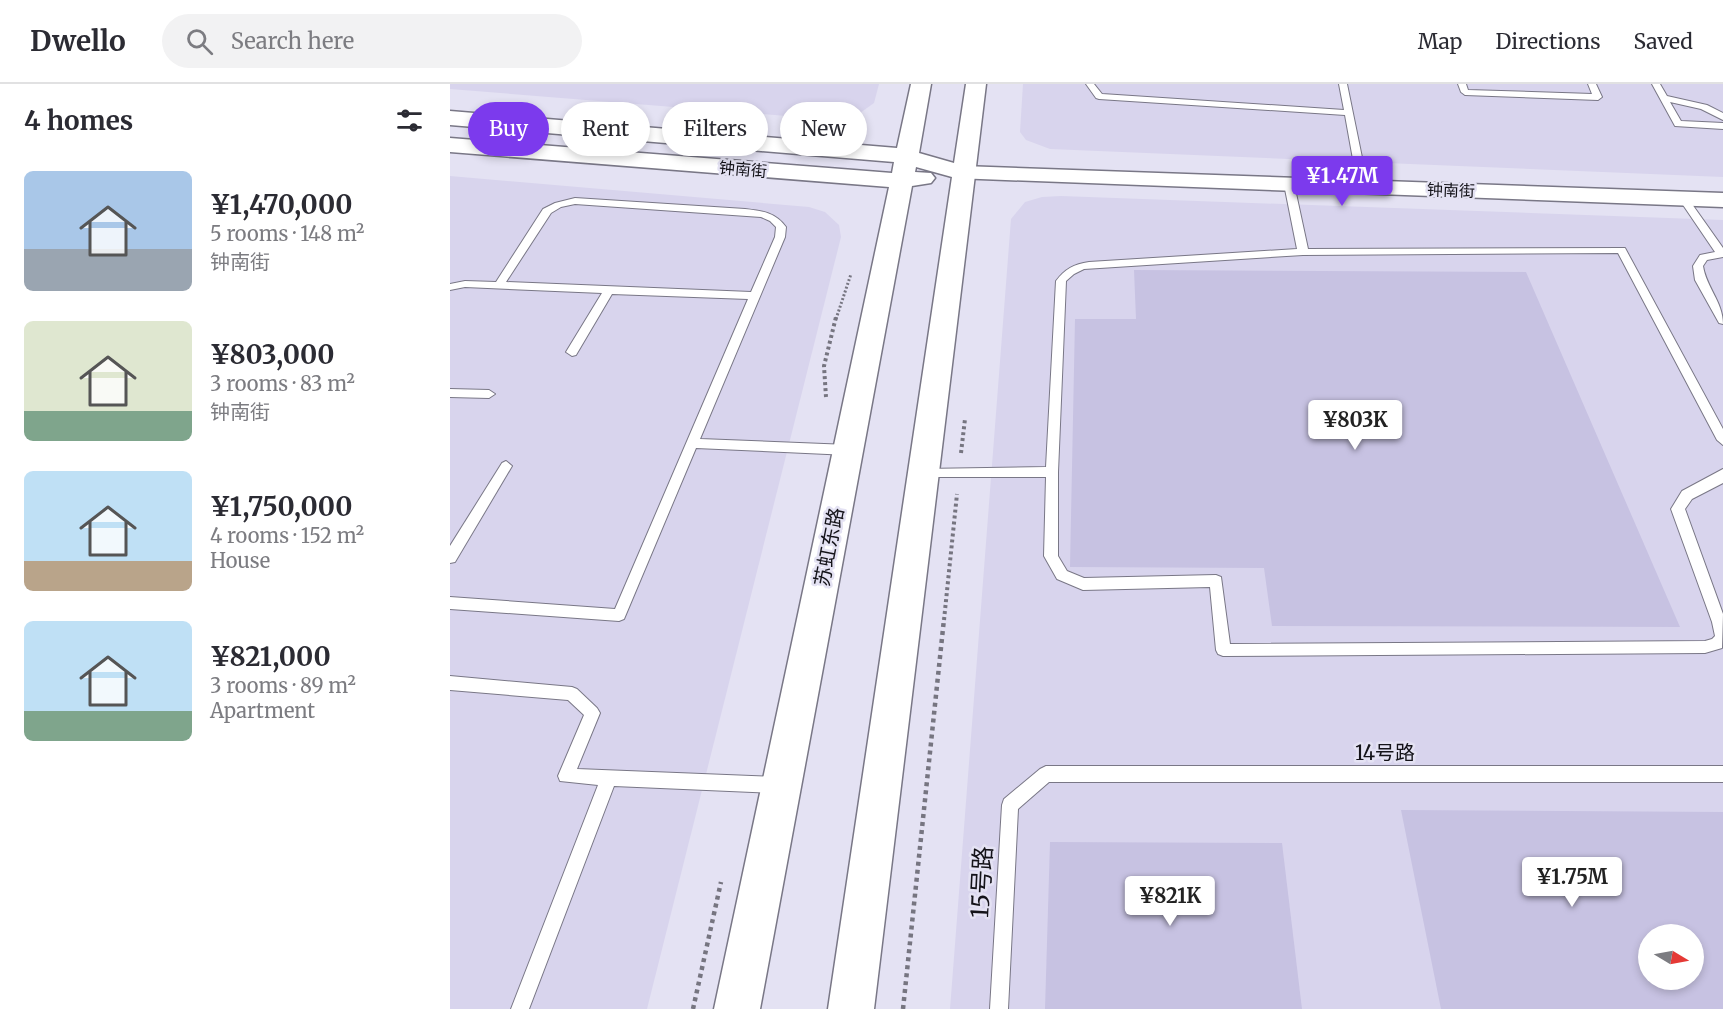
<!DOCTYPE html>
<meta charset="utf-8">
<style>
:root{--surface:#fff;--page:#f2f2f3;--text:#2b2b33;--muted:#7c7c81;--line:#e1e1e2;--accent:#7c3aed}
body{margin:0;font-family:Merriweather,"Noto Sans SC",serif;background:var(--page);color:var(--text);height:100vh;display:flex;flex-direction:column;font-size:22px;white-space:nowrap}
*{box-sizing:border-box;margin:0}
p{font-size:20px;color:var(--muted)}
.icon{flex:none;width:33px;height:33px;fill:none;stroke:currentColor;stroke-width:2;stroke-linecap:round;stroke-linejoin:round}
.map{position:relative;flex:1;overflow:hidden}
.panel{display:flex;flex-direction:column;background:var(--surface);width:450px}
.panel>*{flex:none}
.top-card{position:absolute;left:18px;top:18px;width:570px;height:54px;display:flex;gap:12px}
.needle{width:39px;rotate:100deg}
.controls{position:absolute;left:1188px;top:840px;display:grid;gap:12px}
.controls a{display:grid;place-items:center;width:66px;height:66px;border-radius:50%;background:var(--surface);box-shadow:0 3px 9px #0003;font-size:30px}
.price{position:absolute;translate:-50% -51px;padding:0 14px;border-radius:6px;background:#fff;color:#222;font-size:20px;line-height:39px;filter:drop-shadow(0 2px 3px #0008)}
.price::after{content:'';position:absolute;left:50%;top:36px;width:18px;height:14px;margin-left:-9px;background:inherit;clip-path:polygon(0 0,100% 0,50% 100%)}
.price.current{background:var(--accent);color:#fff}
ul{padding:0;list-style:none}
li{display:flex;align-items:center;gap:18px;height:150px;padding:0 24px}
li span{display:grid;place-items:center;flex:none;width:168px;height:120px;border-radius:9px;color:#555}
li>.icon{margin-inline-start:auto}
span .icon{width:72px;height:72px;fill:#fffc;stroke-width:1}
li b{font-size:26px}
h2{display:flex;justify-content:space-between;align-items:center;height:72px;padding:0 24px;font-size:26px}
.pill{padding:0 21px;border-radius:27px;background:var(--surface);box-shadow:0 3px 9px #0003;font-size:21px;line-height:54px}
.pill.current{background:var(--accent);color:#fff}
header{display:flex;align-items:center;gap:36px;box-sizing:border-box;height:84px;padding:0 30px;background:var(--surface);border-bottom:2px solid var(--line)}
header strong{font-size:28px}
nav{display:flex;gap:33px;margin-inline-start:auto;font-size:21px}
.search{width:420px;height:54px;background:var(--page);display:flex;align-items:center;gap:15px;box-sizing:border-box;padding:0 21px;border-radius:33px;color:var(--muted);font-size:22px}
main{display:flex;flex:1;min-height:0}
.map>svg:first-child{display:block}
</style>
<header>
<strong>Dwello</strong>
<div class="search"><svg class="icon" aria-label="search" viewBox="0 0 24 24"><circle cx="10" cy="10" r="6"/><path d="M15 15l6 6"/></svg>Search here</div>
<nav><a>Map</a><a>Directions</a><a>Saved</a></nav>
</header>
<main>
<section class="panel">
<h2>4 homes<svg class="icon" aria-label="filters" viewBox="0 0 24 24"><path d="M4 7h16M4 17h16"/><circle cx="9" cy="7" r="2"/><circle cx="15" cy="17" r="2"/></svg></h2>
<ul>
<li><span style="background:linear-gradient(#a9c7e8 65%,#9aa5b1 0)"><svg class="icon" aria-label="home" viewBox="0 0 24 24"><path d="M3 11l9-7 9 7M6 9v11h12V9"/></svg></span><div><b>¥1,470,000</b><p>5 rooms · 148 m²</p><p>钟南街</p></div></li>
<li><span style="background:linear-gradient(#dfe7d0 75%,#7fa58c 0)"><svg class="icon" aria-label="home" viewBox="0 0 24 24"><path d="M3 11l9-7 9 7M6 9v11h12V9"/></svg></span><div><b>¥803,000</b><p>3 rooms · 83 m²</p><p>钟南街</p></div></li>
<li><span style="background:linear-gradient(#bfe0f5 75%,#b9a48a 0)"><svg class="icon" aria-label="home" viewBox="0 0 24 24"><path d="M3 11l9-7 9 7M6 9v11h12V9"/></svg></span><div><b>¥1,750,000</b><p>4 rooms · 152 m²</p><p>House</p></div></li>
<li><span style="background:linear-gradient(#bfe0f5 75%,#7fa58c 0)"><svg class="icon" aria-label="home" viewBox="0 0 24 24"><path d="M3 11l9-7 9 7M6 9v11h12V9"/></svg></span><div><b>¥821,000</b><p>3 rooms · 89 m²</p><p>Apartment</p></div></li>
</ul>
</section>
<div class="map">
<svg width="1273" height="925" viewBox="0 0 1273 925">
<rect width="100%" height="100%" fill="#e4e2f3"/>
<!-- built -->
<g fill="#d8d4ed" fill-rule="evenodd">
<path d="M0 0H429L424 19 410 29 387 36 0 5Z"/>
<path d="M573 0H1273V93L600 65 576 56 570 48Z"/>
<path d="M0 92 359 123 375 128 389 141 391 153 197 925H0Z"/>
<path d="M611 112 1273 136V925H500L561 135 575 118 592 113ZM1198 850H1244V896H1198Z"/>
</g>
<!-- building -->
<g fill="#c7c2e2" fill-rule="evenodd">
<path d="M684 186 1076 188 1230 543 822 542 814 484 620 483 625 235H686Z"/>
<path d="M951 726 1273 728V925H991ZM1198 850H1244V896H1198Z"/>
<path d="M600 758 832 759 852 925H595Z"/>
</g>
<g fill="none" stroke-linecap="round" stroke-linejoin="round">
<!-- service casing -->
<g stroke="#797786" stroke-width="2">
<g id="service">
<path d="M636 0H644L652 10 894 26 889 0H897L918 103 913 106 908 103 895 31 649 15 646 14Z"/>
<path d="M1008 0H1016L1018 6 1142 10 1138 0H1146L1152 13 1148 16 1015 11 1011 8Z"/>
<path d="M1202 0H1210L1217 12 1257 21 1273 29V36L1251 25 1220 18 1231 37 1273 39V45L1225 42Z"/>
<path d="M839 97 844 100 858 165 1175 164 1273 345V361L1267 356 1168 169 853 171 634 185 624 190 616 197 608 388V472L617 487 634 494 766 491 771 493 780 560 1255 557 1262 555 1265 552 1262 538 1221 425 1232 407 1273 385V399L1242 415 1235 425 1273 530 1272 564 1255 569 773 572 768 570 766 566 760 503 633 506 607 495 594 472 596 393H469L467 390 473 385 596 383 606 197C615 185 624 180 639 178L847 165 834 100Z"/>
<path d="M1234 112 1237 113 1273 164V173L1257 176 1253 182C1256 203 1273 218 1273 240L1269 239 1245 196 1243 182 1250 171 1265 168 1229 115Z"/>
<path d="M125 114 295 125C312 127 325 128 336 143L335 153 250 355 399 361 405 366 399 371 246 364 174 535 169 537 0 525V513L165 525 298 215 162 210 126 271 122 272 116 268 152 209 15 203 0 206V200L15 197 46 198 93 125 105 119ZM125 120 311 133 320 137 326 143 325 153 301 208 56 198 101 129 111 123Z"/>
<path d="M0 305 39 306 45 310 39 314 0 313Z"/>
<path d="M56 377 62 382 5 478 0 479V462L52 379Z"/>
<path d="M0 592 122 603 127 605 147 624 150 629 127 685 328 693 334 696 336 701 334 706 328 709 164 702 79 925H61L148 701 110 697 108 692 134 631 118 616 0 606Z"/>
<path d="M596 682H1273V698H599L568 725 558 925H540L552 721 554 715 590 685Z"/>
</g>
</g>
<!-- tertiary casing -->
<g stroke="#797786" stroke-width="3">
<path id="tertiary" d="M513 82 1273 109V123L505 94 501 89 505 84Z"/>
</g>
<!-- primary casing -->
<g stroke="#797786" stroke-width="3">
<path id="primary" d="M461 0H481L469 69 504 79 516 0H536L424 925H378L502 93 466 83 465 88 481 89 485 94 481 99 462 102 310 925H264L439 103 0 68V54L442 89 444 78 0 41V27L447 64Z"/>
</g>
<!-- path-far2 -->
<path stroke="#767580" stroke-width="3" stroke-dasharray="2 2" stroke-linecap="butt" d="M386 235 401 190"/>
<!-- path-far1 -->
<g stroke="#767580" stroke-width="4" stroke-dasharray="3 3" stroke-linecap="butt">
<path d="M376 313 374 282 386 233"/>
<path d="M511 369 515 335"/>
<path d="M494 536 507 410"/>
</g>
<!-- path -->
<g stroke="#767580" stroke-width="4.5" stroke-dasharray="4 4" stroke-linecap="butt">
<path d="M243 925 271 798"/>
<path d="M453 925 494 535"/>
</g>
<!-- service -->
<use href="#service" fill="#fff" fill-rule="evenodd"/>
<!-- tertiary -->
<use href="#tertiary" fill="#fff" fill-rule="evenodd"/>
<!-- primary -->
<use href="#primary" fill="#fff" fill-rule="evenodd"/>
</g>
<g text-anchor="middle" stroke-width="5" stroke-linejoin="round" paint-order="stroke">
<!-- far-street labels -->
<g font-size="16" fill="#141319" stroke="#e4e2f3">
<text transform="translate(293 85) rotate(5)" y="6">钟南街</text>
<text transform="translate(1001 106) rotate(2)" y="6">钟南街</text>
</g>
<!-- street labels -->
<g font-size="20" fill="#141319" stroke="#e4e2f3">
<text transform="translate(379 463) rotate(-79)" y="7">苏虹东路</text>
<text x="935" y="676">14号路</text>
</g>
<!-- near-street labels -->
<g font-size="24" fill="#141319" stroke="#e4e2f3">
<text transform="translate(532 798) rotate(-87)" y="8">15号路</text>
</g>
</g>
</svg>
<div class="controls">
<a><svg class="needle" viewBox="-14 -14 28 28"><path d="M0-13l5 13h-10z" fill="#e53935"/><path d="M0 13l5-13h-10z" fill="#7c7c81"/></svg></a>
</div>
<b class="price current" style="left:892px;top:123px">¥1.47M</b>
<b class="price" style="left:905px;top:367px">¥803K</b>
<b class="price" style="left:1122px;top:824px">¥1.75M</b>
<b class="price" style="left:720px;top:843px">¥821K</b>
<div class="top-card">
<a class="pill current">Buy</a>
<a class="pill">Rent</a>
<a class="pill">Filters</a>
<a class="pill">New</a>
</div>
</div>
</main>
